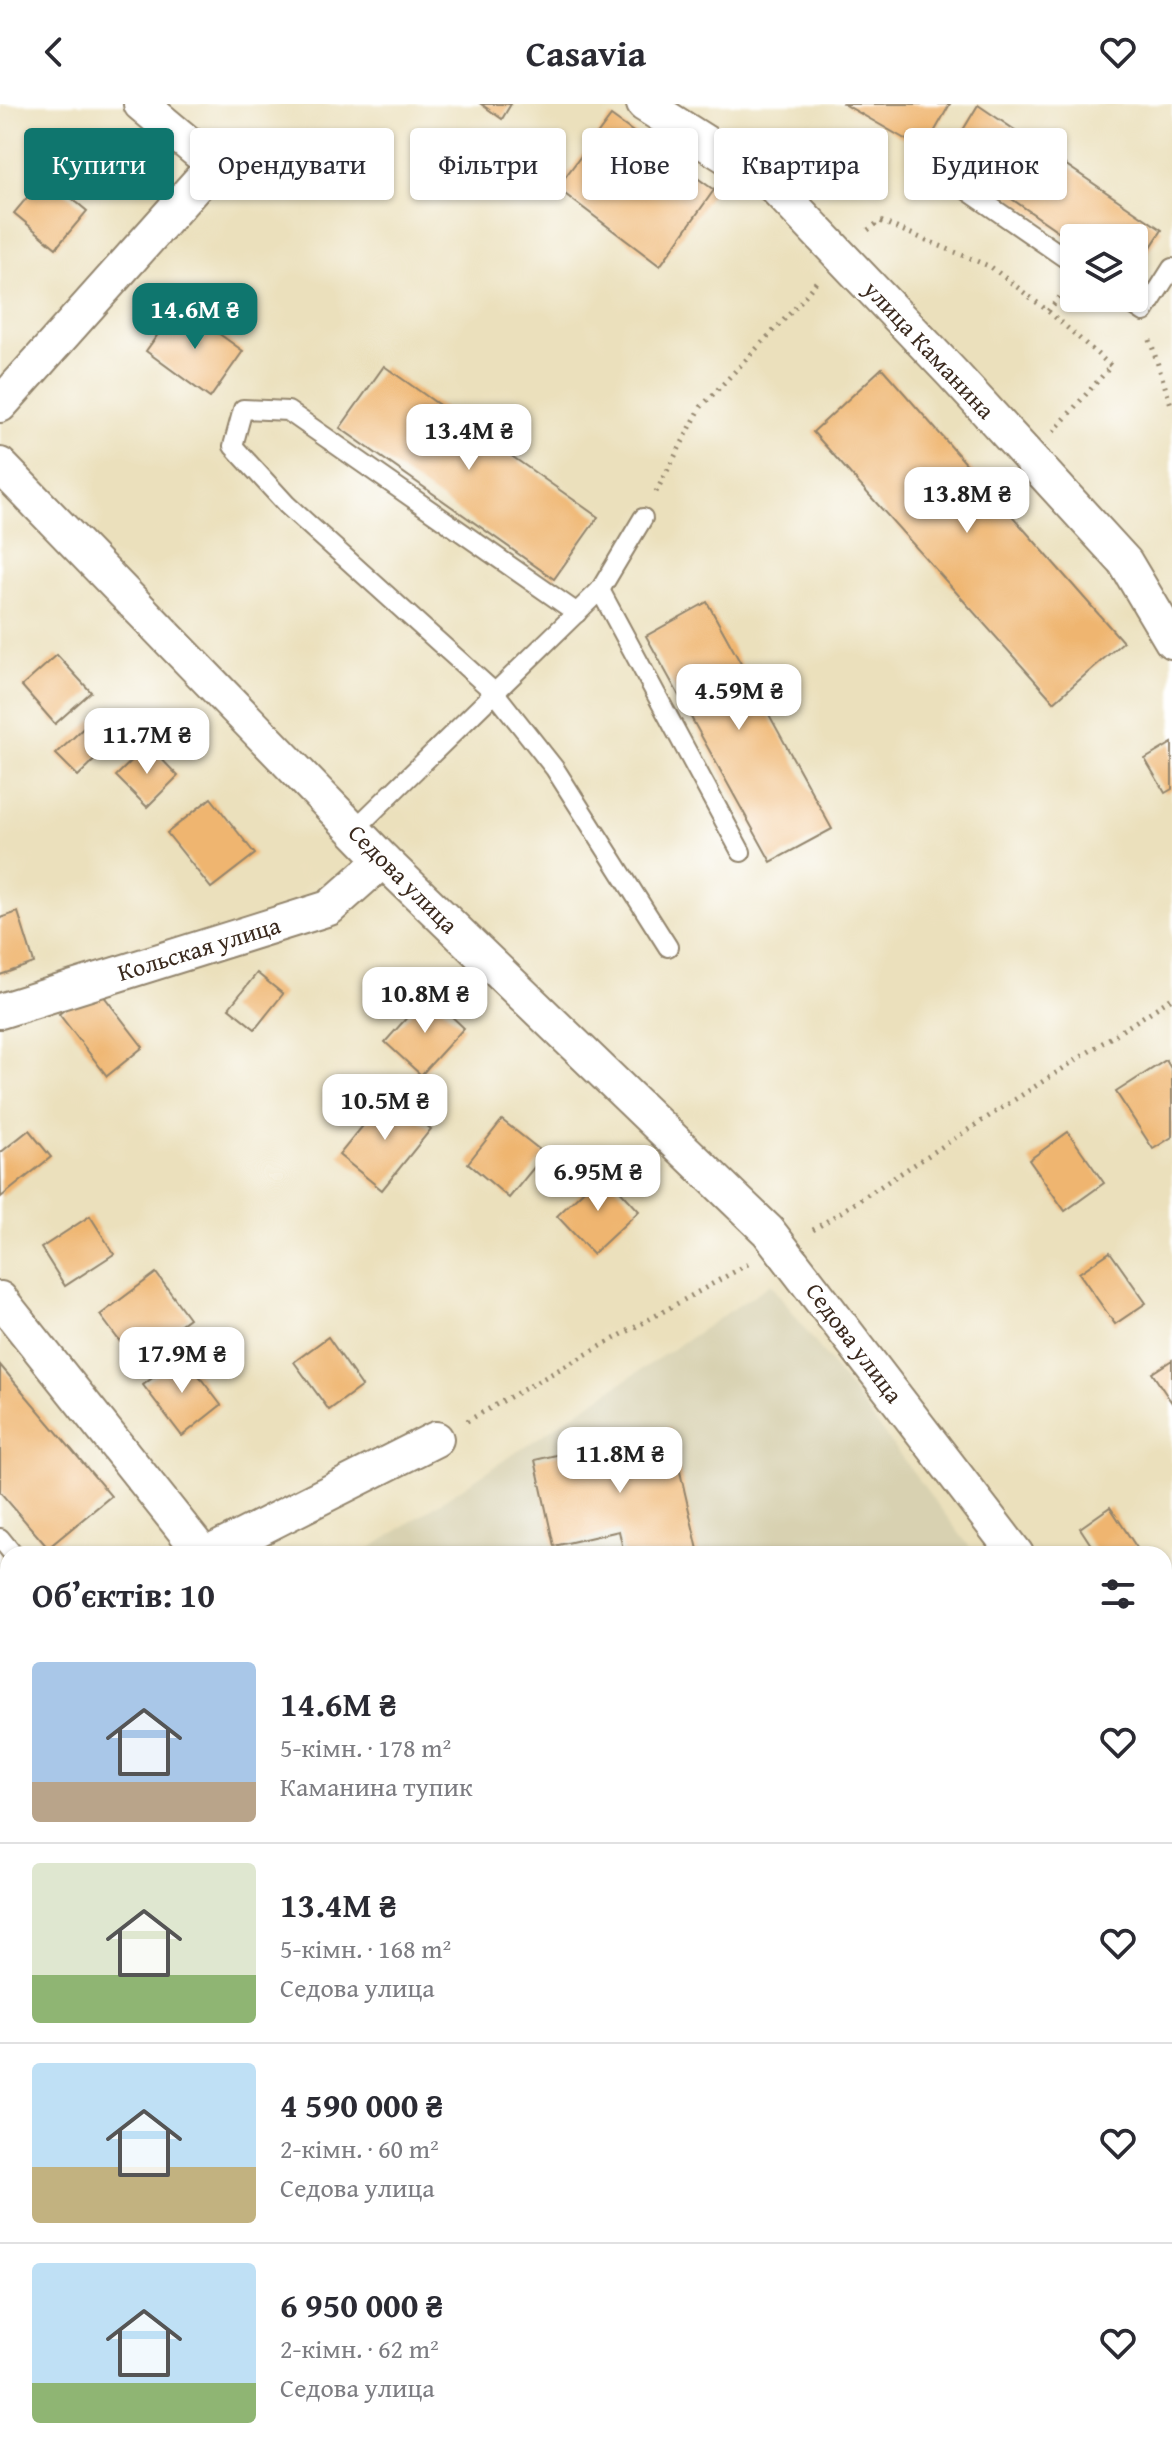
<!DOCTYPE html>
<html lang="uk">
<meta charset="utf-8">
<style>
:root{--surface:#fff;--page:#f7f7f7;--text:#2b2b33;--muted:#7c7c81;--line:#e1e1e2;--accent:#0f766e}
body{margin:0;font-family:"Gentium Book Plus",serif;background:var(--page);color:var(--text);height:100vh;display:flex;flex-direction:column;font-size:30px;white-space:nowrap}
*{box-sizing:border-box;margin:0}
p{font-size:26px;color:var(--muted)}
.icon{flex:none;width:44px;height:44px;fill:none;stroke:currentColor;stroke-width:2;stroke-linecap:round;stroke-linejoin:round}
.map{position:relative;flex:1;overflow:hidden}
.sheet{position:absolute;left:0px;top:1442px;width:1172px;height:914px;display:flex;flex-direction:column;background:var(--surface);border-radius:24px 24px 0 0;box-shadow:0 2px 6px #0004}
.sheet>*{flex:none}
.hud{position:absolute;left:24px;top:24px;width:1124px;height:72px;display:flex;gap:16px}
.fabs{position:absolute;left:1060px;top:120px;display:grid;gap:16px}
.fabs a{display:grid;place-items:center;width:88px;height:88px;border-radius:8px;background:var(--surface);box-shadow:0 2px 6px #0004;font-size:40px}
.price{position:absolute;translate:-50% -68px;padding:0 18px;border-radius:16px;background:#fff;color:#222;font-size:26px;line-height:52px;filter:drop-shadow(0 2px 4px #0008)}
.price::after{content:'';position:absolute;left:50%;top:48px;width:24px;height:18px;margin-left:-12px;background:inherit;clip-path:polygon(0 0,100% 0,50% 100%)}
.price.selected{background:var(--accent);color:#fff}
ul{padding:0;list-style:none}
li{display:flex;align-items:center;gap:24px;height:200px;padding:0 32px}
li+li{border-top:2px solid var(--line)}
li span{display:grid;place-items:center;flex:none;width:224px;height:160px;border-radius:8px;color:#555}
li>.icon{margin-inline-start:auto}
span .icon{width:96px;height:96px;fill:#fffc;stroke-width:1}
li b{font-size:34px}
h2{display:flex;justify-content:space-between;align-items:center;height:96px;padding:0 32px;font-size:34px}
.tag{padding:0 28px;border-radius:8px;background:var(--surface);box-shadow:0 2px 6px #0004;font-size:28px;line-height:72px}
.tag.selected{background:var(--accent);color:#fff}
header{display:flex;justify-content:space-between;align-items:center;height:104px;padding:0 32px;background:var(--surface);font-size:36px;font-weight:700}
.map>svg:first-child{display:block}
</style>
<header><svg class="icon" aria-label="back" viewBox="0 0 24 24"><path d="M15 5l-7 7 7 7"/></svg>Casavia<svg class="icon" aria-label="heart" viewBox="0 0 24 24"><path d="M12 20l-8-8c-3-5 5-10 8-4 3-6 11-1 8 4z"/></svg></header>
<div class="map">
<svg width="1172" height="2355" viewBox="0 0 1172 2355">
<rect width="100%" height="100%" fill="#fff"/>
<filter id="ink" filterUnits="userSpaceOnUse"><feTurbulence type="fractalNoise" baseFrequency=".0125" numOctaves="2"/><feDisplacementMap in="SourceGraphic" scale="16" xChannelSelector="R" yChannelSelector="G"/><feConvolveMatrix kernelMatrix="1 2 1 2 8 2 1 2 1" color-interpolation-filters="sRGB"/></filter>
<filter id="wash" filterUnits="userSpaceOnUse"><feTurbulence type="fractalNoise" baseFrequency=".006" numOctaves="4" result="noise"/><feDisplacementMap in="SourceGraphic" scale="32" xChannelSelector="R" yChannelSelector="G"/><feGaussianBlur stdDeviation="1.8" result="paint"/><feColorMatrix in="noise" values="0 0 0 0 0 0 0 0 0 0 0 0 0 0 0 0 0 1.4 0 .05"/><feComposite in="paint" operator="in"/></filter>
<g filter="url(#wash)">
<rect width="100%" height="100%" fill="#ebe0bc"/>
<!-- built -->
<g fill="#d8d1b1">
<path d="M771 1180 975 1450H362Z"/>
<path d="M1164 1700 1172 1710V1816L1164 1830Z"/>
</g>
<!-- green -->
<path fill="#b4c669" stroke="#787844" stroke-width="2" d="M0 1844 8 1845V1958H0Z"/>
<g id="blocks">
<!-- building -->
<g fill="#efb570">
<path d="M481 0H511L502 15Z"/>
<path d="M844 0H950L924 46Z"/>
<path d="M978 1 1162 126 1134 169V134H1074V138L948 51Z"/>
<path d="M611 12 714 86 660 162 557 84Z"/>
<path d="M45 72 87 107 56 144 14 109Z"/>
<path d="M179 201 243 247 210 294 146 247Z"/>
<path d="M384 262 598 413 554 475 340 324Z"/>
<path d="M882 264 1123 538 1054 598 813 328Z"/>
<path d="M707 498 832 725 771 758 646 532Z"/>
<path d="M57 551 91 588 55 620 22 582Z"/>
<path d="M92 616 113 638 78 672 56 650Z"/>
<path d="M1172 639V685L1165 689 1145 655Z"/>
<path d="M148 641 178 672 147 703 116 672Z"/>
<path d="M211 694 255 750 211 784 167 729Z"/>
<path d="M18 808 34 859 0 871V814Z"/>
<path d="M257 869 283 890 255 925 229 904Z"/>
<path d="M96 882 143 943 107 972 59 910Z"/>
<path d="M428 890 464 924 421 971 385 938Z"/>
<path d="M1166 956 1172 966V1033L1153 1045 1116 988Z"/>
<path d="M388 991 431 1025 382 1086 339 1051Z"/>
<path d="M502 1016 545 1050 509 1094 468 1059Z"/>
<path d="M29 1026 51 1053 1 1093 0 1049Z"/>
<path d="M1068 1028 1104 1079 1065 1107 1029 1056Z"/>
<path d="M603 1068 639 1107 593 1150 557 1112Z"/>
<path d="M90 1112 114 1150 65 1182 41 1144Z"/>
<path d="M1110 1148 1146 1199 1115 1220 1079 1169Z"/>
<path d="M156 1169 189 1214 133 1255 100 1211Z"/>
<path d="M328 1233 362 1282 329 1306 294 1258Z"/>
<path d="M183 1251 221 1301 182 1332 143 1281Z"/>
<path d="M1172 1256V1299L1152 1269Z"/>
<path d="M0 1261 111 1392 48 1444 0 1388Z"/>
<path d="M670 1324 699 1450H624L619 1427 554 1442 535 1356Z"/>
<path d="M1110 1403 1141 1450H1097L1080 1424Z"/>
<path d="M1164 1466 1172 1478V1490L1164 1495Z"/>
<rect x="0" y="2032" width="8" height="80"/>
<path d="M191 2348H317L315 2355H189Z"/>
<path d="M415 2348H446L470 2354 413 2355Z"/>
<path d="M993 2348H1081L1080 2355H991Z"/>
</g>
</g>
</g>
<g filter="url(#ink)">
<use href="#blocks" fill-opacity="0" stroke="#93856d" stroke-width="2"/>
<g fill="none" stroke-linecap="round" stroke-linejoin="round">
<!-- service casing -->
<g stroke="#93856d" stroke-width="22">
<g id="service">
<path d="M939 67 1074 160"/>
<path d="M1123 194 1144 208 1172 164"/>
<path d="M600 486 643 414"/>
<path d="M577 509 288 307 243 305 233 342 287 401 495 589 555 665 668 843"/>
<path d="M353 727 600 486 741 748"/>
<path d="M0 1434 13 1450"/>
<path d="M0 1524 8 1517"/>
<path d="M1164 1863 1172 1850"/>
<path d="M0 1989 8 1990"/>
<path d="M536 2348 567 2355"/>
</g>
</g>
<!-- minor casing -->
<g stroke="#93856d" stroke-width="38">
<g id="minor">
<path d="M644 0 774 82 952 269 1125 458 1172 537"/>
<path d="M0 301 214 61 141 0"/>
<path d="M0 361 383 756 768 1127 1016 1450"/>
<path d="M0 907 329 804 383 756"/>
<path d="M0 1195 203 1450"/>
<path d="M208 1450 436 1335"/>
<path d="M1164 1644 1172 1654"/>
</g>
</g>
<!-- secondary casing -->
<g stroke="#93856d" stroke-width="48">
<g id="secondary">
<path d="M0 2214 8 2213"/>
<path d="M1164 2270 1172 2271"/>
</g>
</g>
<!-- path -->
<g stroke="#93856d" stroke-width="5" stroke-dasharray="2 6" stroke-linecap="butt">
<path d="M868 126 880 117 991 163 1048 207 1111 262 1053 328"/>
<path d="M1048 207 1064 188"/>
<path d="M1150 236 1172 304"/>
<path d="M656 388 701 303 796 203 816 178"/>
<path d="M813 1126 1172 894"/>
<path d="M467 1317 748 1160"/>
<path d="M1164 1759 1172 1763"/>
<path d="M0 2124H8"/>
</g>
<!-- service -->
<use href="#service" stroke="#fff" stroke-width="18"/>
<!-- minor -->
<use href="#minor" stroke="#fff" stroke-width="34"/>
<!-- secondary -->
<use href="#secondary" stroke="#fff" stroke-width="44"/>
</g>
</g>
<g text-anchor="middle" stroke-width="7" stroke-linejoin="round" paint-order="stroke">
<!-- street labels -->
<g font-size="24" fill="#3b2a1e" stroke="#fff">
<text transform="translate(929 246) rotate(47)" y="8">улица Каманина</text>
<text transform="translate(403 775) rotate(45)" y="8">Седова улица</text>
<text transform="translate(199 845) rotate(-17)" y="8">Кольская улица</text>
<text transform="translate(854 1239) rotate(53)" y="8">Седова улица</text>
</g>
</g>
</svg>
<div class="fabs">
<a><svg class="icon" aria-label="layers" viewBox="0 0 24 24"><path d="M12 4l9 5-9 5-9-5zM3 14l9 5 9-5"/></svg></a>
</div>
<b class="price selected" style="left:195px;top:247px">14.6M ₴</b>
<b class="price" style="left:469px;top:368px">13.4M ₴</b>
<b class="price" style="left:967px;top:431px">13.8M ₴</b>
<b class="price" style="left:739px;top:628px">4.59M ₴</b>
<b class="price" style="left:147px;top:672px">11.7M ₴</b>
<b class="price" style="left:425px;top:931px">10.8M ₴</b>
<b class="price" style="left:385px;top:1038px">10.5M ₴</b>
<b class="price" style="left:598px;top:1109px">6.95M ₴</b>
<b class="price" style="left:182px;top:1291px">17.9M ₴</b>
<b class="price" style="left:620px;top:1391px">11.8M ₴</b>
<div class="hud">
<a class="tag selected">Купити</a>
<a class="tag">Орендувати</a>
<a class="tag">Фільтри</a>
<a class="tag">Нове</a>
<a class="tag">Квартира</a>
<a class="tag">Будинок</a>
</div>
<section class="sheet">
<h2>Об’єктів: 10<svg class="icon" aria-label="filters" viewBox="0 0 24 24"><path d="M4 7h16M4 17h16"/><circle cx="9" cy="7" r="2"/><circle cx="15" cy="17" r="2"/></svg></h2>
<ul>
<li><span style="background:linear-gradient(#a9c7e8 75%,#b9a48a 0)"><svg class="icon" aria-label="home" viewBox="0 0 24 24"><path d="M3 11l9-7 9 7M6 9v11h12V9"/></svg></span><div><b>14.6M ₴</b><p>5-кімн. · 178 m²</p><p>Каманина тупик</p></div><svg class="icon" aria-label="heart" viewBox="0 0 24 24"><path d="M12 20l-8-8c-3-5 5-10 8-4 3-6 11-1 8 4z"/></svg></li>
<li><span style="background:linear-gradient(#dfe7d0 70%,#8fb573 0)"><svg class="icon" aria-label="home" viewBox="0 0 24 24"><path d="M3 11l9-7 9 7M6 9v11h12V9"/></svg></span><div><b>13.4M ₴</b><p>5-кімн. · 168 m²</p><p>Седова улица</p></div><svg class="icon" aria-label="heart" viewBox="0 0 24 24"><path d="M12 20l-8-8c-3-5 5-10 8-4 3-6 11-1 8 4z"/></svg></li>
<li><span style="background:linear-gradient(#bfe0f5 65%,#c2b280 0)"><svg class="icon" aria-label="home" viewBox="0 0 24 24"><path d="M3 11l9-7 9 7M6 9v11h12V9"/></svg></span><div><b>4 590 000 ₴</b><p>2-кімн. · 60 m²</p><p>Седова улица</p></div><svg class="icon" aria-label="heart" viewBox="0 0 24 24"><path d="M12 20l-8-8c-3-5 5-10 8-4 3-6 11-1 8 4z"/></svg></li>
<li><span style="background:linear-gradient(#bfe0f5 75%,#8fb573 0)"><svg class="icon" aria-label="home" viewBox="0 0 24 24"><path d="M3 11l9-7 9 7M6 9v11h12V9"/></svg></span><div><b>6 950 000 ₴</b><p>2-кімн. · 62 m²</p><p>Седова улица</p></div><svg class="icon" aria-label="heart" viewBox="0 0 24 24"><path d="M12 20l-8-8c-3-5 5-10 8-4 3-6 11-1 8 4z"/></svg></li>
</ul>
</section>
</div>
